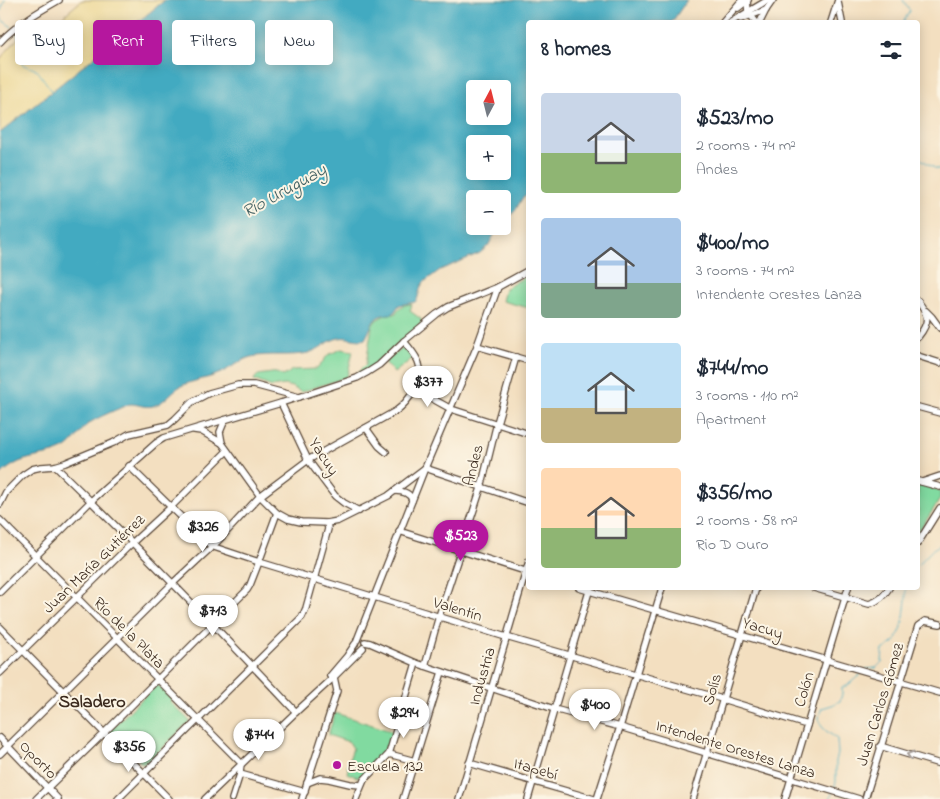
<!DOCTYPE html>
<meta charset="utf-8">
<style>
:root{--surface:#fff;--page:#f6f6f7;--text:#1f2937;--muted:#747a83;--accent:#b5179e}
body{margin:0;font-family:"Indie Flower",sans-serif;background:var(--page);color:var(--text);height:100vh;display:flex;flex-direction:column;font-size:19px;white-space:nowrap}
*{box-sizing:border-box;margin:0}
p{font-size:16px;color:var(--muted)}
.icon{flex:none;width:28px;height:28px;fill:none;stroke:currentColor;stroke-width:2;stroke-linecap:round;stroke-linejoin:round}
.map{position:relative;flex:1;overflow:hidden}
.sheet{position:absolute;left:526px;top:20px;width:394px;height:570px;display:flex;flex-direction:column;background:var(--surface);border-radius:5px;box-shadow:0 2px 12px #0003}
.sheet>*{flex:none}
.banner{position:absolute;left:15px;top:20px;width:436px;height:45px;display:flex;gap:10px}
.needle{width:32px;rotate:7deg}
.fabs{position:absolute;left:466px;top:80px;display:grid;gap:10px}
.fabs a{display:grid;place-items:center;width:45px;height:45px;border-radius:5px;background:var(--surface);box-shadow:0 2px 12px #0003;font-size:25px}
.price{position:absolute;translate:-50% -42px;padding:0 11px;border-radius:18px;background:#fff;color:#222;font-size:16px;line-height:32px;filter:drop-shadow(0 1px 2px #0008)}
.price::after{content:'';position:absolute;left:50%;top:30px;width:15px;height:11px;margin-left:-8px;background:inherit;clip-path:polygon(0 0,100% 0,50% 100%)}
.price.current{background:var(--accent);color:#fff}
ul{padding:0;list-style:none}
li{display:flex;align-items:center;gap:15px;height:125px;padding:0 15px}
li span{display:grid;place-items:center;flex:none;width:140px;height:100px;border-radius:5px;color:#555}
li>.icon{margin-inline-start:auto}
span .icon{width:60px;height:60px;fill:#fffc;stroke-width:1}
li b{font-size:21px}
h2{display:flex;justify-content:space-between;align-items:center;height:60px;padding:0 15px;font-size:21px}
.tag{padding:0 18px;border-radius:5px;background:var(--surface);box-shadow:0 2px 12px #0003;font-size:18px;line-height:45px}
.tag.current{background:var(--accent);color:#fff}
.map>svg:first-child{display:block}
</style>
<div class="map">
<svg width="940" height="799" viewBox="0 0 940 799">
<rect width="100%" height="100%" fill="#fcf5e5"/>
<filter id="ink" filterUnits="userSpaceOnUse"><feTurbulence type="fractalNoise" baseFrequency=".02" numOctaves="2"/><feDisplacementMap in="SourceGraphic" scale="10" xChannelSelector="R" yChannelSelector="G"/><feConvolveMatrix kernelMatrix="1 2 1 2 8 2 1 2 1" color-interpolation-filters="sRGB"/></filter>
<filter id="wash" filterUnits="userSpaceOnUse"><feTurbulence type="fractalNoise" baseFrequency=".0096" numOctaves="4" result="noise"/><feDisplacementMap in="SourceGraphic" scale="20" xChannelSelector="R" yChannelSelector="G"/><feGaussianBlur stdDeviation="1.12" result="paint"/><feColorMatrix in="noise" values="0 0 0 0 0 0 0 0 0 0 0 0 0 0 0 0 0 1.4 0 .05"/><feComposite in="paint" operator="in"/></filter>
<g filter="url(#wash)">
<rect width="100%" height="100%" fill="#f3dfc0"/>
<!-- green -->
<g fill="#81daa0" stroke="#5e825f">
<path d="M529 274V308L502 301 505 289Z"/>
<path d="M412 304 410 311 421 319V324L371 368 359 375 358 372 366 364 372 326 376 320 387 314H395C400 306 402 305 412 304Z"/>
<path d="M405 346 414 357 394 373 385 362Z"/>
<path d="M341 349 353 351 347 377 301 392 292 387 284 385 272 387 254 380C257 374 259 375 265 374 274 373 274 371 283 376L287 374 292 370 317 369 328 355Z"/>
<path d="M918 484 938 490 940 492V499L918 533Z"/>
<path d="M157 684 173 699 170 702 190 721 146 764H142L125 747 123 749 109 735V731Z"/>
<path d="M335 713 394 732 388 751 365 776 357 777 347 773 348 769 347 766 353 748 349 742 328 735Z"/>
</g>
<!-- sand -->
<path fill="#eeda9e" stroke="#94825e" d="M82 0H165L0 133V59L19 37 61 18Z"/>
<!-- water -->
<path fill="#42aac1" stroke="#3e6a70" fill-rule="evenodd" d="M165 0H687L672 22H529V193L523 197 515 211 503 223 502 199H475V226H499L488 246 480 253 440 270 424 282 421 286 417 300 415 302 399 305 393 314C371 314 374 324 365 339 357 342 348 336 339 338 328 340 320 350 308 353 290 357 270 353 251 357 240 360 231 368 221 373 208 379 193 380 181 386 170 392 166 402 153 406 144 408 139 404 130 404 120 408 96 418 88 424 79 432 75 443 64 449 50 456 33 456 19 462 12 465 6 470 0 475V133ZM475 89H502V116H475ZM475 144H502V171H475Z"/>
<g fill="none" stroke-linecap="round" stroke-linejoin="round">
<!-- stream -->
<g stroke="#42aac1" stroke-width="1">
<path d="M5 0 0 13 2 20 12 27"/>
<path d="M903 0 910 11 903 22"/>
<path d="M15 30 21 44V63L24 65 37 70 52 91"/>
<path d="M918 157 936 169H940"/>
<path d="M918 565 933 549 940 545"/>
<path d="M866 669 876 668 882 662 883 650 896 641C896 636 899 635 901 630 904 620 907 598 906 588"/>
<path d="M834 789 836 782V761L838 754 837 739C824 729 814 725 822 708L832 705 840 701 842 694V688C850 685 854 679 861 674"/>
<path d="M830 799 832 793"/>
</g>
</g>
</g>
<g filter="url(#ink)">
<g fill="none" stroke-linecap="round" stroke-linejoin="round">
<!-- minor casing -->
<g stroke="#574536" stroke-width="8">
<g id="minor">
<path d="M747 0 748 12 756 22"/>
<path d="M838 2 842 22"/>
<path d="M738 8 748 0"/>
<path d="M741 19 766 10"/>
<path d="M723 22 742 0"/>
<path d="M731 22 768 0"/>
<path d="M760 22 766 10 773 0"/>
<path d="M831 22 838 0"/>
<path d="M0 42C17 24 38 12 59 0"/>
<path d="M918 301C929 316 930 322 918 337"/>
<path d="M926 311 932 317 940 328"/>
<path d="M477 346 529 361"/>
<path d="M918 356 940 363"/>
<path d="M415 389 451 409 529 434"/>
<path d="M281 403 308 460 335 496 344 503 359 511"/>
<path d="M918 407 940 413"/>
<path d="M366 428 379 446 386 452"/>
<path d="M194 430 201 431 222 443 260 496 277 513 288 519 301 522 327 523 338 521 388 496 425 468 529 503"/>
<path d="M222 443 220 432 225 420"/>
<path d="M55 466C137 546 217 628 296 712"/>
<path d="M129 466 211 546 259 562 506 637 722 699 807 725"/>
<path d="M918 481 940 487"/>
<path d="M922 482 940 476"/>
<path d="M395 491C402 491 410 493 412 500"/>
<path d="M0 504 6 492 23 475 32 469 41 467 55 466 65 463 113 443 129 434 168 425 175 419 192 402 209 393 238 385H254L299 397"/>
<path d="M0 520 241 763 240 774 232 799"/>
<path d="M399 531 528 572"/>
<path d="M918 543 940 508"/>
<path d="M579 588 940 693"/>
<path d="M814 588 869 604C879 601 884 596 889 588"/>
<path d="M0 592 91 501 156 443 164 438 281 403 357 378 368 372 379 365 404 341 437 314 448 307 498 287 529 270"/>
<path d="M0 627 169 799"/>
<path d="M357 640 425 468 477 346 498 287"/>
<path d="M365 642 370 643 416 663 554 709 620 727 859 799"/>
<path d="M425 666 439 616 481 488 497 423 516 357"/>
<path d="M0 673 132 543 171 507 227 451"/>
<path d="M330 676 347 656 355 644"/>
<path d="M0 738 58 799"/>
<path d="M880 746 940 764"/>
<path d="M0 754 172 584 217 542 260 496 308 460 396 411C408 402 424 381 419 364 417 356 409 348 404 341"/>
<path d="M389 754 415 761"/>
<path d="M469 763 594 799"/>
<path d="M240 774 305 792"/>
<path d="M307 783 320 778 329 779 350 784 361 785"/>
<path d="M36 799 104 733 247 590 250 585 259 562 277 513"/>
<path d="M118 799 302 617 306 608 328 529 327 523"/>
<path d="M205 799 296 712 332 679 363 648"/>
<path d="M302 799 337 691 334 677 332 675"/>
<path d="M356 799 364 780 389 754 416 663"/>
<path d="M403 799 442 672"/>
<path d="M459 799 529 561"/>
<path d="M528 799 590 588"/>
<path d="M597 799 620 727 662 588"/>
<path d="M693 799 756 588"/>
<path d="M785 799 848 588"/>
<path d="M865 799 918 626 925 621 940 624"/>
</g>
</g>
<!-- minor -->
<use href="#minor" stroke="#fff" stroke-width="5.5"/>
</g>
<!-- one-way arrows -->
<defs><path id="oneway-chevron" d="M-2-3.5L2.5 0L-2 3.5" fill="none" stroke-width="1.6" stroke-linecap="round" stroke-linejoin="round" transform="scale(1.25)"/></defs>
<use stroke="#a79f9a" href="#oneway-chevron" transform="translate(910 755) rotate(-163)"/>
</g>
<!-- markers -->
<circle fill="#b5179e" stroke="#fcf5e5" stroke-width="2" cx="337" cy="765" r="5"/>
<g text-anchor="middle" stroke-width="4" stroke-linejoin="round" paint-order="stroke">
<!-- street labels -->
<g font-size="16" fill="#3b2a1e" stroke="#fcf5e5">
<text transform="translate(325 456) rotate(57)" y="6">Yacuy</text>
<text transform="translate(472 465) rotate(-76)" y="6">Andes</text>
<text transform="translate(93 563) rotate(-44)" y="6">Juan María Gutiérrez</text>
<text transform="translate(458 608) rotate(17)" y="6">Valentín</text>
<text transform="translate(763 627) rotate(17)" y="6">Yacuy</text>
<text transform="translate(130 632) rotate(45)" y="6">Río de la Plata</text>
<text transform="translate(481 676) rotate(-74)" y="6">Industria</text>
<text transform="translate(711 689) rotate(-73)" y="6">Solís</text>
<text transform="translate(803 689) rotate(-74)" y="6">Colón</text>
<text transform="translate(879 704) rotate(-73)" y="6">Juan Carlos Gómez</text>
<text transform="translate(736 748) rotate(17)" y="6">Intendente Orestes Lanza</text>
<text transform="translate(39 759) rotate(46)" y="6">Oporto</text>
<text transform="translate(536 768) rotate(16)" y="6">Itapebí</text>
</g>
<!-- poi labels -->
<g font-size="16" fill="#3b2a1e" stroke="#fcf5e5" text-anchor="start">
<text x="347" y="771">Escuela 132</text>
</g>
<!-- water labels -->
<g font-size="18" font-style="italic" fill="#3e5d5f" stroke="#fcf5e5">
<text transform="translate(284 190) rotate(-29)" y="6">Río Uruguay</text>
</g>
<!-- neighbourhood labels -->
<g font-size="18" font-weight="bold" fill="#3b2a1e" stroke="#fcf5e5">
<text x="92" y="707">Saladero</text>
</g>
</g>
</svg>
<div class="fabs">
<a><svg class="needle" viewBox="-14 -14 28 28"><path d="M0-13l5 13h-10z" fill="#e53935"/><path d="M0 13l5-13h-10z" fill="#747a83"/></svg></a>
<a>+</a>
<a>−</a>
</div>
<b class="price" style="left:428px;top:408px">$377</b>
<b class="price" style="left:203px;top:553px">$326</b>
<b class="price current" style="left:461px;top:562px">$523</b>
<b class="price" style="left:213px;top:637px">$713</b>
<b class="price" style="left:595px;top:731px">$400</b>
<b class="price" style="left:404px;top:739px">$294</b>
<b class="price" style="left:259px;top:761px">$744</b>
<b class="price" style="left:129px;top:773px">$356</b>
<div class="banner">
<a class="tag">Buy</a>
<a class="tag current">Rent</a>
<a class="tag">Filters</a>
<a class="tag">New</a>
</div>
<section class="sheet">
<h2>8 homes<svg class="icon" aria-label="filters" viewBox="0 0 24 24"><path d="M4 7h16M4 17h16"/><circle cx="9" cy="7" r="2"/><circle cx="15" cy="17" r="2"/></svg></h2>
<ul>
<li><span style="background:linear-gradient(#c9d6e8 60%,#8fb573 0)"><svg class="icon" aria-label="home" viewBox="0 0 24 24"><path d="M3 11l9-7 9 7M6 9v11h12V9"/></svg></span><div><b>$523/mo</b><p>2 rooms · 74 m²</p><p>Andes</p></div></li>
<li><span style="background:linear-gradient(#a9c7e8 65%,#7fa58c 0)"><svg class="icon" aria-label="home" viewBox="0 0 24 24"><path d="M3 11l9-7 9 7M6 9v11h12V9"/></svg></span><div><b>$400/mo</b><p>3 rooms · 74 m²</p><p>Intendente Orestes Lanza</p></div></li>
<li><span style="background:linear-gradient(#bfe0f5 65%,#c2b280 0)"><svg class="icon" aria-label="home" viewBox="0 0 24 24"><path d="M3 11l9-7 9 7M6 9v11h12V9"/></svg></span><div><b>$744/mo</b><p>3 rooms · 110 m²</p><p>Apartment</p></div></li>
<li><span style="background:linear-gradient(#ffd9b3 60%,#8fb573 0)"><svg class="icon" aria-label="home" viewBox="0 0 24 24"><path d="M3 11l9-7 9 7M6 9v11h12V9"/></svg></span><div><b>$356/mo</b><p>2 rooms · 58 m²</p><p>Rio D Ouro</p></div></li>
</ul>
</section>
</div>
